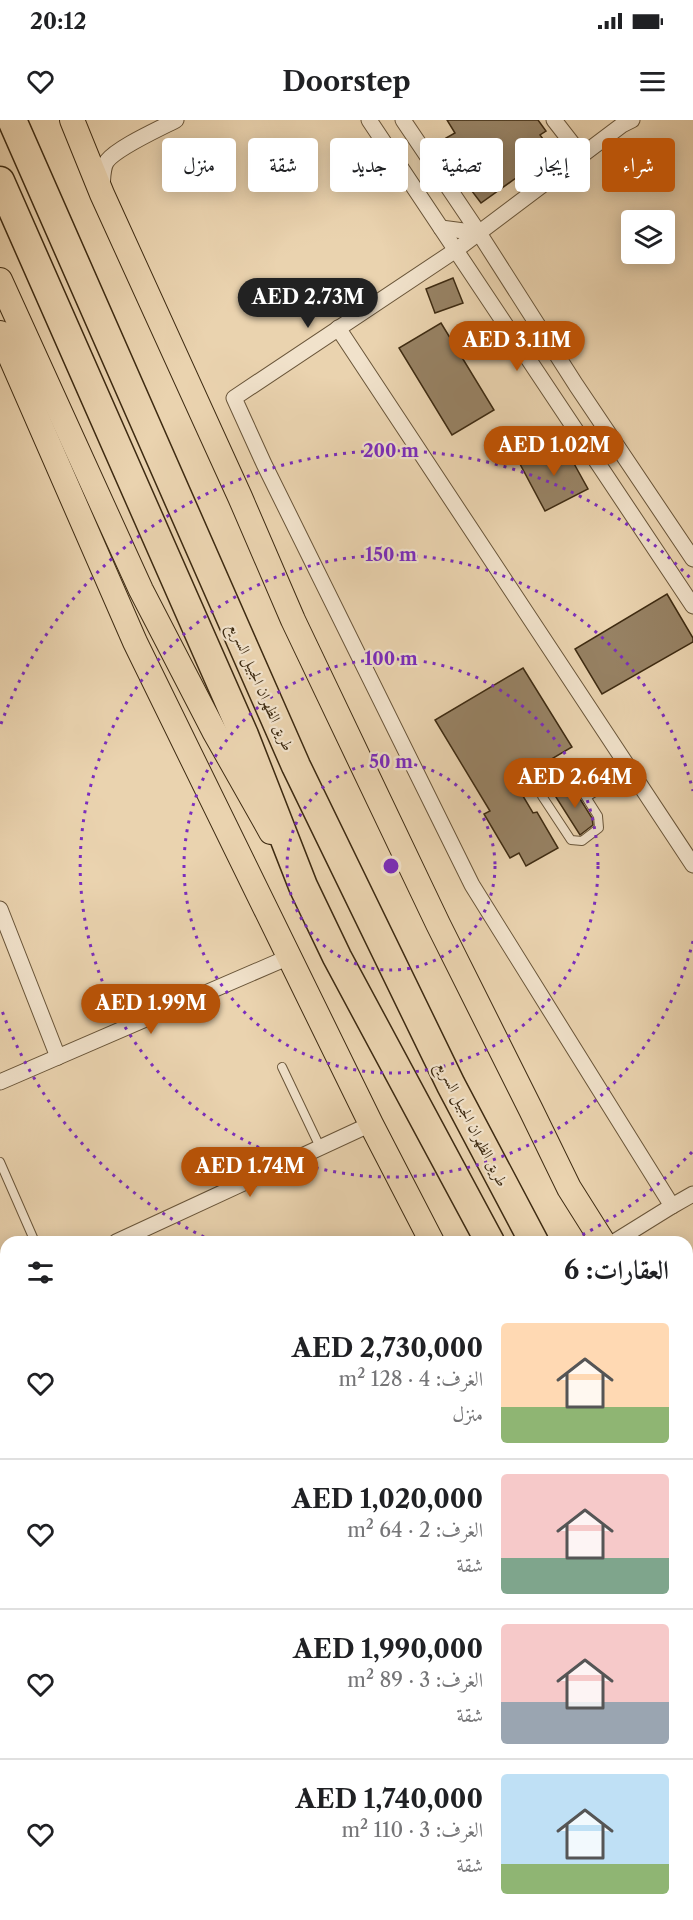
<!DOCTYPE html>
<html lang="ar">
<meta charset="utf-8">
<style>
:root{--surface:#fff;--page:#f2f2f2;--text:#202124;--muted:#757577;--line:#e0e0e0;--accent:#b45309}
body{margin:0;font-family:"Libre Caslon Text",Amiri,serif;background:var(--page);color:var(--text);direction:rtl;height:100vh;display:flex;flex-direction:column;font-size:22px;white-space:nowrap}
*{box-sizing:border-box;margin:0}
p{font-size:20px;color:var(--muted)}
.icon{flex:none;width:33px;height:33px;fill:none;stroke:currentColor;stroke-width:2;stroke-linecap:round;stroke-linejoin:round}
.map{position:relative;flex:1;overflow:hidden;direction:ltr}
.details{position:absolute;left:0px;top:1116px;width:693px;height:684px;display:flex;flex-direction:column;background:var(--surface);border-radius:18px 18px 0 0;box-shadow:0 3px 15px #0003;direction:rtl}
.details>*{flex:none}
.guide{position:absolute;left:18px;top:18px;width:657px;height:54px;direction:rtl;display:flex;gap:12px}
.controls{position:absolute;left:621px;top:90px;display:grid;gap:12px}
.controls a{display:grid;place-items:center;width:54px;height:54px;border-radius:6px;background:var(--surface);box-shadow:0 3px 15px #0003;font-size:30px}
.price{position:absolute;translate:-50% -51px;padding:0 14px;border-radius:21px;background:var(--accent);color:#fff;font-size:20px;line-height:39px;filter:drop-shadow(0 2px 3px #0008)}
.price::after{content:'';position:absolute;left:50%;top:36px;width:18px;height:14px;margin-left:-9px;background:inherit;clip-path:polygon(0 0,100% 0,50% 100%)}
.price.on{background:#222;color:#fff}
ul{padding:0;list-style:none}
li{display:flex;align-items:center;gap:18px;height:150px;padding:0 24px}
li+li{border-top:2px solid var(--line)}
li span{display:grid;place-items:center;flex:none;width:168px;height:120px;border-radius:6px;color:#555}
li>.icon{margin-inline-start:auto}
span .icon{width:72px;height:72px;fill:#fffc;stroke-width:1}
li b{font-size:26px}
h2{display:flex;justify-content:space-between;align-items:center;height:72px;padding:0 24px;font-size:26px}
.pill{padding:0 21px;border-radius:6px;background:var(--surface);box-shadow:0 3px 15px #0003;font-size:21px;line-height:54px}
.pill.on{background:var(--accent);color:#fff}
.status{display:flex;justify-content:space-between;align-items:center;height:42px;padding:0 30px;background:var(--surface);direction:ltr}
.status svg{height:16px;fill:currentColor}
header{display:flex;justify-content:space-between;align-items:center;height:78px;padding:0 24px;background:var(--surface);font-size:27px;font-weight:700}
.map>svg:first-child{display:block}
</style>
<div class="status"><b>20:12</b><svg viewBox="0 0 49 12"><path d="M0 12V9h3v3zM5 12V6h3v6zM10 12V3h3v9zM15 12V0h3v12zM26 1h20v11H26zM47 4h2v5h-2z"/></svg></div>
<header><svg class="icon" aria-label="menu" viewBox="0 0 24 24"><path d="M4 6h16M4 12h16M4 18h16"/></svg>Doorstep<svg class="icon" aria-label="heart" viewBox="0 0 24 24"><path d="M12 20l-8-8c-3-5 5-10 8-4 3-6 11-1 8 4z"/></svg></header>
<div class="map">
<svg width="693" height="1800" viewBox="0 0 693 1800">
<rect width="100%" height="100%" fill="#ead3af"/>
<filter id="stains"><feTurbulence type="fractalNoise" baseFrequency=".00333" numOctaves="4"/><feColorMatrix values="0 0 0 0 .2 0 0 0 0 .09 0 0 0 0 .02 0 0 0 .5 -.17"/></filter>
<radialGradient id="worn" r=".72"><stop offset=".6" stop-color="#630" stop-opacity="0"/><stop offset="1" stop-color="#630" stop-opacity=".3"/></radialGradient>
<!-- building -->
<g fill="#978264" stroke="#3e2b12" stroke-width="1.5">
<path d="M447 0H538L546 11 540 15 552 31 528 48 536 58 532 60 522 67 516 58 481 83 465 62 471 58 446 18 455 13Z"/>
<path d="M453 158 463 183 435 193 426 169Z"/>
<path d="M441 203 494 290 452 315 399 228Z"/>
<path d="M562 322 588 369 545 391 520 344Z"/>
<path d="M667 474 693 518V522L602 574 575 529Z"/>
<path d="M523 548 572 627 514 661 533 693 537 692 558 728 526 746 519 733 510 738 484 694 490 691 435 600Z"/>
<path d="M570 663 592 698 593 705 580 715 554 674Z"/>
</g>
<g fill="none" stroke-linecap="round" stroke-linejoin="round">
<!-- service casing -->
<g stroke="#695539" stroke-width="10">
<g id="service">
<path d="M562 653 572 655 598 696 599 708 582 721 571 720 542 676 545 665Z"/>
<path d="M587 677 630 649"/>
<path d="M282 947 320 1027"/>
<path d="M0 1042 35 1122"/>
</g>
</g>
<!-- minor casing -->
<g stroke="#695539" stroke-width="17">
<g id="minor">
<path d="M369 0 693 486"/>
<path d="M403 0 479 113 576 265 693 439"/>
<path d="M554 0 582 36"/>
<path d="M632 0 622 5 456 130 234 278 264 344 472 765 672 1086 693 1074"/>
<path d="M102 68C103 60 102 48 107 41 118 27 159 9 176 0"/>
<path d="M441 108 479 113"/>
<path d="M338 208 693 745"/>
<path d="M0 789 58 937"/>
<path d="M0 962 289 837"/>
<path d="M116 1122 371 1004"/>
<path d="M614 1122 672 1086"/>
<path d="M0 1171 6 1169"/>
<path d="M0 1255 6 1270"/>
<path d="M0 1658 6 1660"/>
<path d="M0 1790 6 1772"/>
<path d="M47 1794 65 1800"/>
<path d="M315 1794 338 1800"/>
<path d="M194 1800 195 1794"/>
</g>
</g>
<!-- primary casing -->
<g stroke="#3e2b12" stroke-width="26">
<g id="primary">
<path d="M72 0 102 74 240 377 293 500 438 804 531 990 569 1068 603 1122"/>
<path d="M0 160 141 470 214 611 271 712"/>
<path d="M0 213 135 522 371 1004 432 1122"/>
<path d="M687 1223 693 1229"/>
<path d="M450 1800 452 1794"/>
</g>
</g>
<!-- motorway casing -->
<g stroke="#3e2b12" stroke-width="31">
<g id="motorway">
<path d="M12 0 296 646 451 965 534 1122"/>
<path d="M0 61 244 615 303 766 337 837 490 1122"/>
<path d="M687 1280 693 1286"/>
<path d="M687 1389 693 1399"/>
<path d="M687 1475 693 1485"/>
<path d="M687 1724H693"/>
<path d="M482 1800 485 1794"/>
<path d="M566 1800 570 1794"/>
</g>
</g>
<!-- service -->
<use href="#service" stroke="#f1e2cb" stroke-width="8"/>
<!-- minor -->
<use href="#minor" stroke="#f1e2cb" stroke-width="15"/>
<!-- primary -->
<use href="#primary" stroke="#ead3af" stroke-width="24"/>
<!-- motorway -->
<use href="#motorway" stroke="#ead3af" stroke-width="28"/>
</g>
<!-- distance rings -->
<g fill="none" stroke="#7b2cbf" stroke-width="3" stroke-dasharray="3 6">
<circle cx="391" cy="746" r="104"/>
<circle cx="391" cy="746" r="207"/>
<path d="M693 821A311 311 0 1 1 693 671"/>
<path d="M692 1032A415 415 0 0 1 570 1121M212 1121A415 415 0 0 1 1 888M1 604A415 415 0 0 1 692 460"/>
</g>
<g text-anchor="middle" stroke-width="4.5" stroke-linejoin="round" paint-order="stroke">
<!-- street labels -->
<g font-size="15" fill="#3e2b12" stroke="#f1e2cb">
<text transform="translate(261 567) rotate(66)" y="5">طريق الظهران الجبيل السريع</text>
<text transform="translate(472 1004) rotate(63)" y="5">طريق الظهران الجبيل السريع</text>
</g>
</g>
<circle cx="391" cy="746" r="9" fill="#7b2cbf" stroke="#f1e2cb" stroke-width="3"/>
<g font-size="18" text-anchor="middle" font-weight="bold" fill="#7b2cbf" stroke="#f1e2cb" stroke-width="4.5" stroke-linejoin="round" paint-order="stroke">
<text x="391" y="337">200 m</text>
<text x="391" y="441">150 m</text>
<text x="391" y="545">100 m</text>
<text x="391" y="648">50 m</text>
</g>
<rect width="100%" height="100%" filter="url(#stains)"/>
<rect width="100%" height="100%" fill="url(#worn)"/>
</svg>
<div class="controls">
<a><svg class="icon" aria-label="layers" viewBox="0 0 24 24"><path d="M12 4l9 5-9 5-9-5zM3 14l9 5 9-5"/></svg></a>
</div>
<b class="price on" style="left:308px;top:209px">AED 2.73M</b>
<b class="price" style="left:517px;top:252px">AED 3.11M</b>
<b class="price" style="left:554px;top:357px">AED 1.02M</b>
<b class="price" style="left:575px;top:689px">AED 2.64M</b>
<b class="price" style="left:151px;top:915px">AED 1.99M</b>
<b class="price" style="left:250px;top:1078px">AED 1.74M</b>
<div class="guide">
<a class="pill on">شراء</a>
<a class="pill">إيجار</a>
<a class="pill">تصفية</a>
<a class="pill">جديد</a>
<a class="pill">شقة</a>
<a class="pill">منزل</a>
</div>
<section class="details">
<h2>العقارات: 6<svg class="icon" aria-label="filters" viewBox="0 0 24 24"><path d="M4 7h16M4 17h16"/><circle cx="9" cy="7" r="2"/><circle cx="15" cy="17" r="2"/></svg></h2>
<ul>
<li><span style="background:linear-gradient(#ffd9b3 70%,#8fb573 0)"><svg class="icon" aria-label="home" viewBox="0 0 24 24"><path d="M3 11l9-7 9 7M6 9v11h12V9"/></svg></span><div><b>AED 2,730,000</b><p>الغرف: 4 · 128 m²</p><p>منزل</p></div><svg class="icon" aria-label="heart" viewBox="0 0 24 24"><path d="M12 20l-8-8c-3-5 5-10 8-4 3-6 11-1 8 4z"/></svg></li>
<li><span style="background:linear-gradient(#f6c9c9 70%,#7fa58c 0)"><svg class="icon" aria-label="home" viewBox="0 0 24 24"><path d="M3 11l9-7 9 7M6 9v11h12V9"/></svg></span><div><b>AED 1,020,000</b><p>الغرف: 2 · 64 m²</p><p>شقة</p></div><svg class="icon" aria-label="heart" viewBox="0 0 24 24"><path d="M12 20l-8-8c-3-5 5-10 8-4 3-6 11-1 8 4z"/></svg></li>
<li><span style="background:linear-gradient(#f6c9c9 65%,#9aa5b1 0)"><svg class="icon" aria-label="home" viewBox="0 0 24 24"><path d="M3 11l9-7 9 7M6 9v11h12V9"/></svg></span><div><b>AED 1,990,000</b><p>الغرف: 3 · 89 m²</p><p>شقة</p></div><svg class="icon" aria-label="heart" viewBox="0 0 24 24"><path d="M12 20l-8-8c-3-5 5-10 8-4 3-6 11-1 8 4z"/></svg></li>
<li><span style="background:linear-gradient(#bfe0f5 75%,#8fb573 0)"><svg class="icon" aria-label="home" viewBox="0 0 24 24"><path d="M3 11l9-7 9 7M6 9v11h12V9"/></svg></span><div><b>AED 1,740,000</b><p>الغرف: 3 · 110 m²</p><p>شقة</p></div><svg class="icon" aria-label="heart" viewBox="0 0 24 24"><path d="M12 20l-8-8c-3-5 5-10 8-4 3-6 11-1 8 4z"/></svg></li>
</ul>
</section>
</div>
